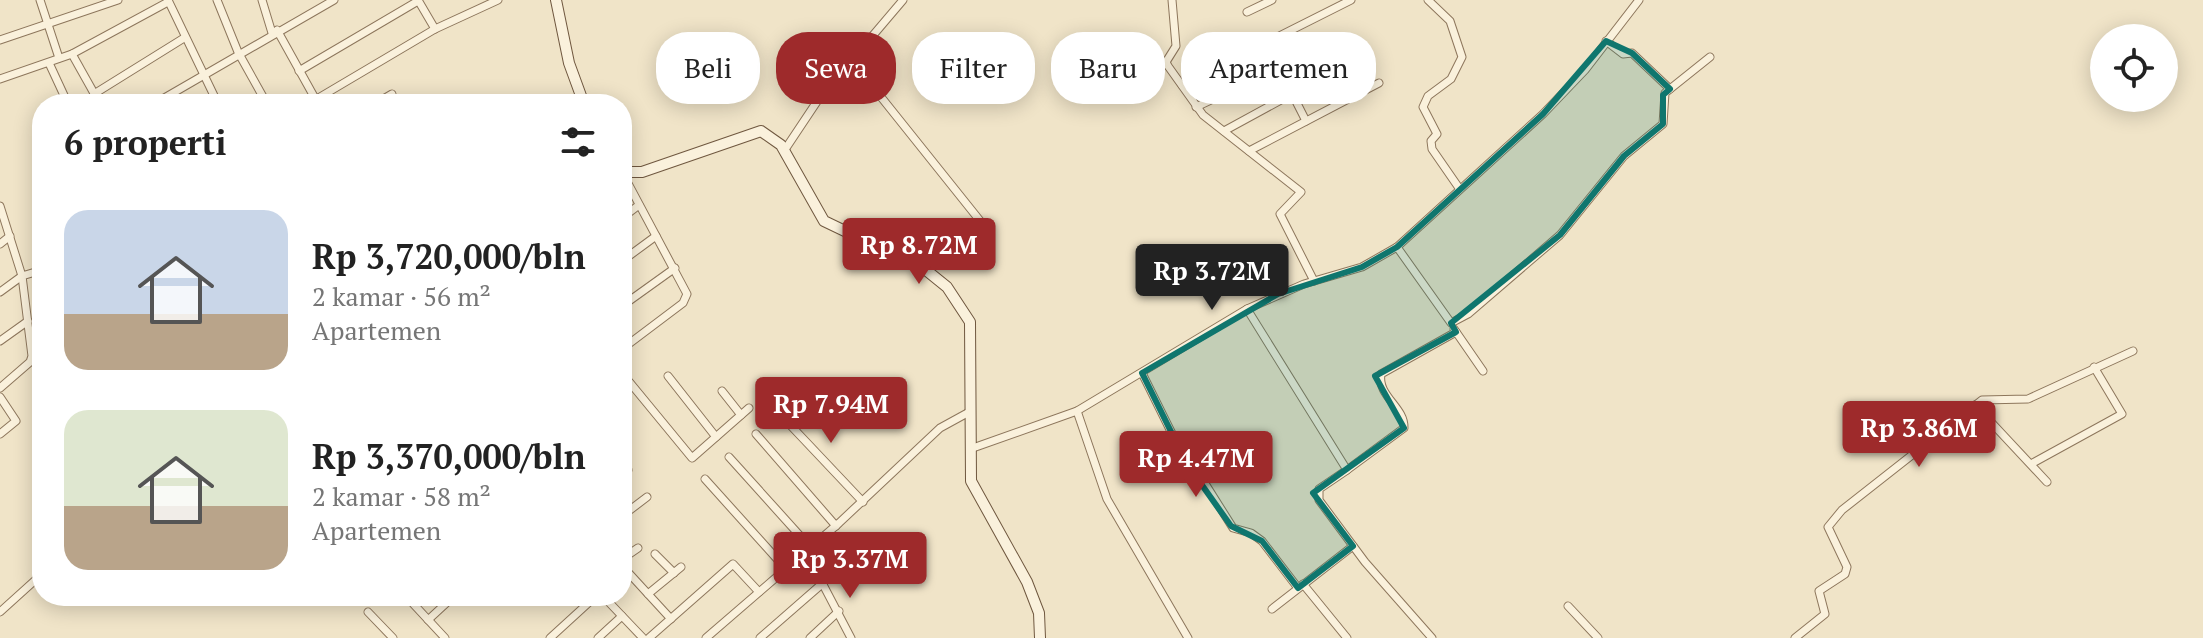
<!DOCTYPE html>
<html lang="id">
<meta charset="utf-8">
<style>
:root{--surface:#fff;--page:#f2f2f2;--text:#222;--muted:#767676;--accent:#9e2a2b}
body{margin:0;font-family:"PT Serif",serif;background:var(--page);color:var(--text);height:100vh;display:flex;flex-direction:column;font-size:30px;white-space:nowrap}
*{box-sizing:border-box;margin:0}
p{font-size:26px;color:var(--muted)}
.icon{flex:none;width:44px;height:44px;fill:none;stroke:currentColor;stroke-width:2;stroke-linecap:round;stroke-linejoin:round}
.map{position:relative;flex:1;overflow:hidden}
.sheet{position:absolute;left:32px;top:94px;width:600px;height:512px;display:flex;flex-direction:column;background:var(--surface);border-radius:32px;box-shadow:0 4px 20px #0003}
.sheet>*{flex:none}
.guide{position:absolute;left:656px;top:32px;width:760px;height:72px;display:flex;gap:16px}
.controls{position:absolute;left:2090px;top:24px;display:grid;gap:16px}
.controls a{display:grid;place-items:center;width:88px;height:88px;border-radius:50%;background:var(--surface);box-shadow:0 4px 20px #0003;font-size:40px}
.price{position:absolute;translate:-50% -68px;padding:0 18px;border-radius:8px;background:var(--accent);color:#fff;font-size:26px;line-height:52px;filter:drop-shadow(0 2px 4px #0008)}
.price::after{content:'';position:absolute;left:50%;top:48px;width:24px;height:18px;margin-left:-12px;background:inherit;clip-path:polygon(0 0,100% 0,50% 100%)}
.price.selected{background:#222;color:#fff}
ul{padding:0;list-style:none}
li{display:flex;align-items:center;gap:24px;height:200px;padding:0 32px}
li span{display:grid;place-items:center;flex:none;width:224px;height:160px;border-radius:24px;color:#555}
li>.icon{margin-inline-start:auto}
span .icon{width:96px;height:96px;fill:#fffc;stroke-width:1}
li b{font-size:34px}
h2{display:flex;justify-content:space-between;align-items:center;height:96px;padding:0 32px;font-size:34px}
.pill{padding:0 28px;border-radius:32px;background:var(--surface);box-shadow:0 4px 20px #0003;font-size:28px;line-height:72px}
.pill.selected{background:var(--accent);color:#fff}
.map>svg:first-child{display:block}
</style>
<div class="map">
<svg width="2203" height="638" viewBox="0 0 2203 638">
<rect width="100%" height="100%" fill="#f0e4c8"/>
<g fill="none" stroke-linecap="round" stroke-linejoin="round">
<!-- street casing -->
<g stroke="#8d765c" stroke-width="9">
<g id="street">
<path d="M40 0 59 58"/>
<path d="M168 0 218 104"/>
<path d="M217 0 238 52 267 104"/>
<path d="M262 0 272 33"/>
<path d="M418 0 435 29"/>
<path d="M1172 0 1176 46 1166 62 1168 66 1203 115 1301 192 1280 214 1314 281"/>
<path d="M1428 0 1450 21 1462 57 1451 79 1428 96 1423 107 1437 134 1431 141 1432 149 1459 188"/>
<path d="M1247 12 1272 0"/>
<path d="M277 30 317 102"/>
<path d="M0 40 118 0"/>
<path d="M1606 41 1623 54 1632 53 1670 89"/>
<path d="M1267 44 1306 121"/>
<path d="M72 54 100 104"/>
<path d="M853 62 989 232"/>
<path d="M49 63 68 104"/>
<path d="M299 71 418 1"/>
<path d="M0 79 72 54 168 2"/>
<path d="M1182 85 1351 0"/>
<path d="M94 94 184 38"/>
<path d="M315 100 435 29 498 0"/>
<path d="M154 104 334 0"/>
<path d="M375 104 392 94"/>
<path d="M1196 107 1279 68"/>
<path d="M1224 131 1367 53"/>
<path d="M784 151 818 100 903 0"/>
<path d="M1249 151 1379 83"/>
<path d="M0 206 22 276 32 356 30 362 0 388"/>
<path d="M622 218 639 205"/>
<path d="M0 244 10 236"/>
<path d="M1397 247 1451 323 1468 314 1560 235 1624 156 1663 124 1665 93 1710 57"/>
<path d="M622 261 656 236"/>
<path d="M0 292 22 276 42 270"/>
<path d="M622 306 675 268"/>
<path d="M1247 309 1347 470 1319 489V500L1365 562 1432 638"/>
<path d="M1454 329 1483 371"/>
<path d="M0 341 28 321"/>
<path d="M622 349 683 303 687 294 623 174"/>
<path d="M622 373 692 458 749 408"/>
<path d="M1142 373 1187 464 1199 474 1233 528 1251 533 1262 541 1298 588"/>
<path d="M668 376 716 437"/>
<path d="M722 391 741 415"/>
<path d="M0 397 16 421 0 434"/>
<path d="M1975 405 2047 482"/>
<path d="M776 410 863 502"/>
<path d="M1077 411 1107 499 1188 638"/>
<path d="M756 434 836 526"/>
<path d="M970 449 1077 411 1247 309 1304 284 1362 267 1397 247 1543 114 1585 70 1639 0"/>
<path d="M729 457 811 548"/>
<path d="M2031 464 2122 414 2094 367"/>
<path d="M1347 470 1404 428C1405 407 1377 396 1381 374L1456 332"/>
<path d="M622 475 628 470"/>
<path d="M705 479 786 569"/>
<path d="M622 516 647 497"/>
<path d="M806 552 851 638"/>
<path d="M655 554 674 573"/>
<path d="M622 559 638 548"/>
<path d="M626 570 671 619"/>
<path d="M1303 584 1347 638"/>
<path d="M648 594 681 567"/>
<path d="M406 596 445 638"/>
<path d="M603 596 643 638"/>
<path d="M552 598 554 596"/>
<path d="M1568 606 1598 638"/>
<path d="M1272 609 1353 546"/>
<path d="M0 612 42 574"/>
<path d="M368 612 393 638"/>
<path d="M428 620 454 596"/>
<path d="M550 638 596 596"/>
<path d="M598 638 622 616"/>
<path d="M649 638 733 564 759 592"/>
<path d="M706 638 839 523 940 428 971 411"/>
<path d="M760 638 823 583"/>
<path d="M810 638 839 611"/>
<path d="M1795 638 1825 614 1819 591 1845 574 1847 567 1828 527 1842 510 1982 400 2028 399 2133 351"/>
</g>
</g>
<!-- secondary casing -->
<g stroke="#6f573f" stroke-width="12">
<g id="secondary">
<path d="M556 0 569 63 584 104"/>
<path d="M622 172H642L761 131 781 145 824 221 926 270 947 287 970 322 971 481 1027 582 1039 613 1040 638"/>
</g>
</g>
<!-- street -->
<use href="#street" stroke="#faf1dc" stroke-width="7"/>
<!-- secondary -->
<use href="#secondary" stroke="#faf1dc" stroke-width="10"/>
</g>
<!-- marked area -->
<path fill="#0f766e" fill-opacity="0.2" stroke="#0f766e" stroke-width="6" stroke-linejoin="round" d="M1606 41 1632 53 1670 89 1663 95V124L1624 156 1560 235 1451 323 1456 332 1375 376 1404 428 1313 493 1353 546 1298 588 1262 541 1231 526 1187 464 1142 373 1278 294 1362 267 1397 247 1543 114Z"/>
</svg>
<div class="controls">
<a><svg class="icon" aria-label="locate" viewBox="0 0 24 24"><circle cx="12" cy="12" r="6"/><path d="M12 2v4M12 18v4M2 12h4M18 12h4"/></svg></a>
</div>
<b class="price" style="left:919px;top:286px">Rp 8.72M</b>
<b class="price selected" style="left:1212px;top:312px">Rp 3.72M</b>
<b class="price" style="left:831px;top:445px">Rp 7.94M</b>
<b class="price" style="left:1919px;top:469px">Rp 3.86M</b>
<b class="price" style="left:1196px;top:499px">Rp 4.47M</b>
<b class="price" style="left:850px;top:600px">Rp 3.37M</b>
<div class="guide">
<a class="pill">Beli</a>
<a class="pill selected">Sewa</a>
<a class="pill">Filter</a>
<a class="pill">Baru</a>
<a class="pill">Apartemen</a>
</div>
<section class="sheet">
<h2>6 properti<svg class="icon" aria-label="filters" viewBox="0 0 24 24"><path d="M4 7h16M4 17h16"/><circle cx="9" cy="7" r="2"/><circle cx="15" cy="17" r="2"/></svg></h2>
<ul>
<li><span style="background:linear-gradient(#c9d6e8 65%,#b9a48a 0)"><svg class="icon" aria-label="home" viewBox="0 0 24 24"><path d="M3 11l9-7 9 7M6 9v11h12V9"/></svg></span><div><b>Rp 3,720,000/bln</b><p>2 kamar · 56 m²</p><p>Apartemen</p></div></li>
<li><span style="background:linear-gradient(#dfe7d0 60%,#b9a48a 0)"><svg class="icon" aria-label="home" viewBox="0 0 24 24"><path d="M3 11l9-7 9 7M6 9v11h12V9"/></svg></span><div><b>Rp 3,370,000/bln</b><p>2 kamar · 58 m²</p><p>Apartemen</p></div></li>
</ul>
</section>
</div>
